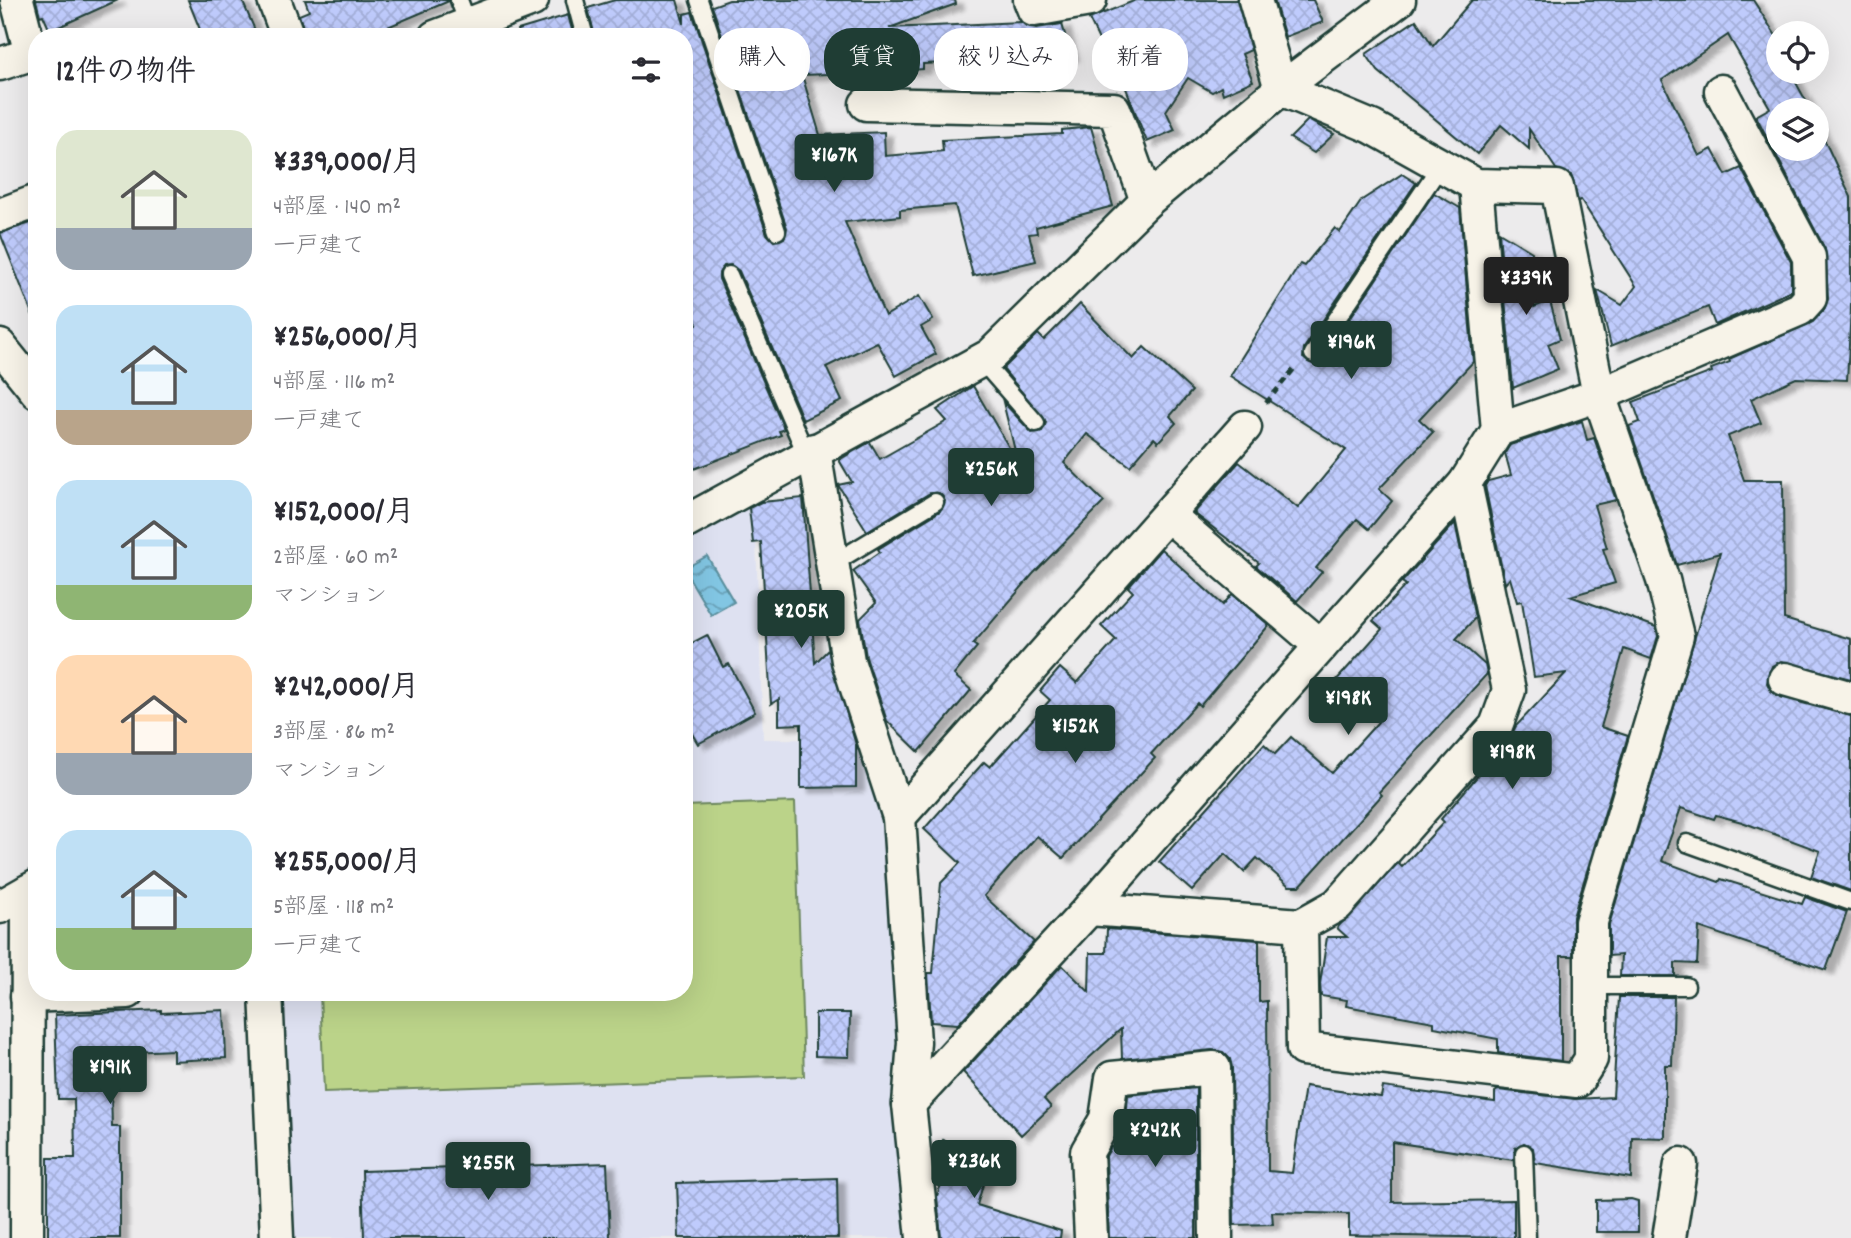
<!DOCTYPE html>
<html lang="ja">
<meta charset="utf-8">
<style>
:root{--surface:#fff;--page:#f2f2f3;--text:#2b2b33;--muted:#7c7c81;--accent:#1f3d34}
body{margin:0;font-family:Dekko,"Klee One",sans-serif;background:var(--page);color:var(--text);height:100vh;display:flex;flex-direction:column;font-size:26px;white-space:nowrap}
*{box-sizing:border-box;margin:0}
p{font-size:23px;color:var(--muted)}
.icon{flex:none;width:38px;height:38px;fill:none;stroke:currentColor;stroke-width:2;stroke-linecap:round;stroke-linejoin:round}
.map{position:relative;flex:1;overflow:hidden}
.drawer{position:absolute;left:28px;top:28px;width:665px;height:973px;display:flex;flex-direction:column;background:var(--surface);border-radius:28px;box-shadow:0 7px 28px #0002}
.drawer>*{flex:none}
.banner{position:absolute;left:714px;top:28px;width:665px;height:63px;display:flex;gap:14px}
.controls{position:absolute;left:1766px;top:21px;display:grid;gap:14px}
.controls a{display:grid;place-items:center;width:63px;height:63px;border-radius:50%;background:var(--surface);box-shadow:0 7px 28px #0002;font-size:35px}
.price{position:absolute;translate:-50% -60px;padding:0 16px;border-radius:7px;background:var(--accent);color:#fff;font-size:23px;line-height:46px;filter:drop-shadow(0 2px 4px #0008)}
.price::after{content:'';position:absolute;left:50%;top:42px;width:21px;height:16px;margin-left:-10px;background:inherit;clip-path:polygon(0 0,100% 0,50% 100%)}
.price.on{background:#222;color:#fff}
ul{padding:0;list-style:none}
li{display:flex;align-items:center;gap:21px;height:175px;padding:0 28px}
li span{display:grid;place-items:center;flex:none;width:196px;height:140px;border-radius:21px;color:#555}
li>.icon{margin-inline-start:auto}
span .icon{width:84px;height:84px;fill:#fffc;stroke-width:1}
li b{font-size:30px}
h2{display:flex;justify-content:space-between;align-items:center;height:84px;padding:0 28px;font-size:30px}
.chip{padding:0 24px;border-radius:28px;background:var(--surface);box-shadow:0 7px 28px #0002;font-size:24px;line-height:63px}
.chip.on{background:var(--accent);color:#fff}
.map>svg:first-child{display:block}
</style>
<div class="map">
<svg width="1851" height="1238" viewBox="0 0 1851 1238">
<defs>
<pattern id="water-waves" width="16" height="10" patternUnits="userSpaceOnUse" patternTransform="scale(1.75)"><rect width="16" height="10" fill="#82c6e3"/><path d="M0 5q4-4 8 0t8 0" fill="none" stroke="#6aa2b9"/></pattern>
<pattern id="building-cross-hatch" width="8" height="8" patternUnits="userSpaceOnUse" patternTransform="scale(1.75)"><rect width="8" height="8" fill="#bfcbfc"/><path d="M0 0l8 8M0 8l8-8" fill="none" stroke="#a4afd9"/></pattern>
<filter id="shadow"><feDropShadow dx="8" dy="4.5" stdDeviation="2" flood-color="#0004"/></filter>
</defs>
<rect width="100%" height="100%" fill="#ecebec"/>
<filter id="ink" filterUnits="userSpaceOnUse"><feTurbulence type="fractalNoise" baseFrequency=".0143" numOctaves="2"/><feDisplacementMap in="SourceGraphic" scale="14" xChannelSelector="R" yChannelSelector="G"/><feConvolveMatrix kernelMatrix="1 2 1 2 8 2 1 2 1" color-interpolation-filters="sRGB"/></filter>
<g filter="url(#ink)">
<!-- built -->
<path fill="#dee1f1" d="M754 483 763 739 874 740 899 817 923 1238H277L263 992H684V523Z"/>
<!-- pitch -->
<path fill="#bbd389" stroke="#6d885e" stroke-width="2" d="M795 802 804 1076 324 1092 320 992H684V806Z"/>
<!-- water -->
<path fill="url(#water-waves)" stroke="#5a8f9d" stroke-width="2" d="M707 556 734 602 711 615 684 569Z"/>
<!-- building -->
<g fill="url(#building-cross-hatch)" stroke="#1f3d34" stroke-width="2" filter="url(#shadow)">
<path d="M36 0H118L50 31 43 15 40 16Z"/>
<path d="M188 0H242L257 35 266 31 268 37H203Z"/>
<path d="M305 0H449V1L364 37H306L299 15 309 11Z"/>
<path d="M615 0H677L684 24V14L692 12 767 234 774 241 784 238 787 228 712 6 729 0H955L956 4 889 28 1021 22 1037 28 1062 24 1071 56H1048L1049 68 1018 70 1017 60 923 64V69L884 72 802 75 820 135 884 132 885 156 943 151 942 140 1062 134V130L1091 127 1113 206 1036 227 1037 233 1029 234 1036 261 973 276 955 205 900 210V216L845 222 885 316 919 296 933 320 921 327 936 354 896 376 877 342 826 367 842 401 803 420 739 271 731 265 724 266 719 273V279L784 429 779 431 781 435 694 469 684 444V329L697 324 684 296V37H595L588 8Z"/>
<path d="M1136 0H1237L1251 50 1242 54 1253 81 1223 94 1221 87 1212 92 1188 78 1166 111 1175 130 1147 142 1113 55H1106L1089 19Z"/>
<path d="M1274 0H1313L1323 22 1285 37Z"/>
<path d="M1472 0H1753L1778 39V72H1790L1811 110H1778V149H1816V122L1851 197V309L1847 380 1796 378 1751 399 1761 423 1728 436 1744 480H1783L1784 619 1851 639V679L1781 661 1772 666 1767 683 1771 691 1780 697 1851 716V891L1811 877 1820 851 1742 822 1716 815 1714 819 1681 808 1662 861 1719 882 1721 879 1802 904 1805 897 1847 912 1826 970 1699 927 1697 964 1675 963V976H1620L1621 955 1609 956V925L1720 553 1677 565 1629 426 1640 422 1633 402 1712 372 1711 369 1730 362 1729 359 1813 322 1824 310 1828 299 1825 249 1756 116 1770 108 1728 35 1662 80 1699 156 1712 149 1726 175 1741 168 1791 262V291L1715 325 1708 307 1611 346 1597 290 1622 305 1636 286 1581 200 1578 201 1571 175 1556 169 1529 129V149L1501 125 1477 154 1378 71 1366 54 1416 20 1433 46Z"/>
<path d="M568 15 574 37H519L518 30Z"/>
<path d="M1308 120 1334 134 1314 153 1290 138Z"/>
<path d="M1402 174 1416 183 1304 348 1303 358 1312 364 1322 360 1434 193 1460 208 1473 362 1419 419 1433 432 1379 489 1392 501 1369 529 1357 519 1316 568 1322 572 1297 601 1256 566 1259 563 1194 513 1239 462 1298 508 1346 450 1230 376 1300 264 1304 266 1335 228 1340 232 1362 200Z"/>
<path d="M37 221V321H35L0 233Z"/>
<path d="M1499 232 1532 252 1534 307 1550 301 1560 339 1548 344 1558 369 1513 388Z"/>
<path d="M1080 304 1133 359 1144 347 1192 391 1170 416 1176 423 1158 442 1154 438 1130 466 1087 434 1064 463 1104 502 1033 574 973 644 977 647 954 675 971 690 919 752 887 721 866 657 860 619 876 603 853 571 880 552 878 549 940 511 945 501 939 493H930L867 531 838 485 852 482 839 460 870 442 880 459 947 421 937 410 973 386 1018 463 1003 402 1032 433 1042 431 1046 422 1003 369 1038 334 1044 340Z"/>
<path d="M1582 421 1587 440 1594 438 1616 500 1594 505 1607 548 1603 549 1615 583 1570 596 1656 627 1658 636 1651 659 1624 649 1601 727 1628 736 1573 917V956H1561V1061L1498 1053V1039L1434 1027V1022L1346 1006 1347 1000 1321 996 1320 984 1327 937H1347L1337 928 1398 863 1402 867 1444 822 1441 819 1510 738 1516 726 1566 673 1534 677 1522 601 1517 602 1510 578 1505 584 1485 486 1488 481 1511 475 1505 453 1510 445Z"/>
<path d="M803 498 815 663 828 650 856 745V787L801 788V724L779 725V699L771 704 761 542 753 543 749 508 761 502Z"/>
<path d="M1455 523 1475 618 1456 639 1485 665 1487 674 1379 792 1382 795 1300 886H1289L1257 858 1244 872 1225 854 1192 891 1159 862 1264 744 1275 754 1291 737 1332 773 1378 722 1334 683 1382 629 1373 621 1406 585 1402 582Z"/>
<path d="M1161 549 1223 605 1232 594 1269 625 1200 706 1197 703 1151 754 1155 758 1063 858 1037 836 984 896 1034 942 958 1024 931 1022 928 973H933L941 883 960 863 924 829 984 762 990 767 1050 700 1040 691 1060 668 1077 683 1116 640 1101 626 1133 592 1128 587Z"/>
<path d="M707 635 723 667 729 664 755 712 698 744 684 720V647Z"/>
<path d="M1107 929 1259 940V1002L1267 1001 1268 1171 1292 1173 1305 1086 1381 1097 1383 1087 1495 1102V1092L1498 1090 1575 1099 1613 1097 1619 997H1674L1672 1065H1665V1138L1632 1137 1631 1178 1535 1163 1533 1148 1524 1143 1515 1148 1514 1160 1392 1142V1202L1514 1200V1238L1349 1235V1214L1272 1212 1273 1224 1234 1225 1232 1068 1230 1059 1223 1052 1212 1050 1122 1059 1121 1029 1044 1099 1051 1107 1021 1135 963 1072 1062 965 1089 992 1090 953H1106Z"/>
<path d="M161 1010V1013L224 1010 226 1058 173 1061V1050L110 1053 112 1127H120V1238H48V1158H75L74 1099H58L55 1015Z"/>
<path d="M815 1013H850L849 1057 815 1056Z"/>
<path d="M1196 1088V1238H1109L1106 1156 1111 1147H1124L1128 1095Z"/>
<path d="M943 1140 992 1155 977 1205 1061 1231 1060 1238H941L937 1196 941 1184 936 1183 934 1169Z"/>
<path d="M607 1163 610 1238H364L362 1171Z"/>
<path d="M837 1178 838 1238H679L677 1183Z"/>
<path d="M1631 1199 1638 1201V1232H1596V1200Z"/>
</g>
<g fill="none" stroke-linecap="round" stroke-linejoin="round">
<!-- lane casing -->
<g stroke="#1f3d34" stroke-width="21">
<g id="lane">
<path d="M459 0 468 24"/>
<path d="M575 0 585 37"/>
<path d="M699 0 777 231"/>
<path d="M729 275 806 454"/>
<path d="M1313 354 1441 165"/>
<path d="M981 360 1036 423"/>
<path d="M832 564 935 502"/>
<path d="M1687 843 1851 902"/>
<path d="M1591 986H1686"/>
<path d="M1524 1153 1527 1238"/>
</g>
</g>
<!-- street casing -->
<g stroke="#1f3d34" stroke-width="37">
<g id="street">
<path d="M274 0 288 37"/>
<path d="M1030 0 1034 10 1090 0"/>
<path d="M1255 0 1281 89"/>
<path d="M435 37 532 0"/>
<path d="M0 64 31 54 17 0"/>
<path d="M1281 89 1372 127 1476 185 1557 187 1599 395 1663 580 1677 636 1591 922V1059L1577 1081 1303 1049 1301 925"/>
<path d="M866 104 1114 109 1147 201"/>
<path d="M1476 185 1498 430"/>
<path d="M0 215 37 201"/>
<path d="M0 346 37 392"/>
<path d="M814 450 848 661 899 817 914 1042 909 1104 923 1238"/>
<path d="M1168 515 1321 646"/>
<path d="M684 523 991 355 1147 201 1281 89 1399 0"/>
<path d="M1785 679 1851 698"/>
<path d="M899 817 1245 427"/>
<path d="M0 907 37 886"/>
<path d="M1089 909 1301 925 1337 905 1496 726 1509 690 1465 483"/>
<path d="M266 992 277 1238"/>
<path d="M27 996 128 992"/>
<path d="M909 1104 1089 909 1465 483 1498 430 1599 395 1800 309 1810 298 1809 257 1721 91"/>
<path d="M27 1238 28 891"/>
<path d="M1091 1238 1087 1152 1106 1119 1112 1078 1214 1068 1216 1238"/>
<path d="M1669 1238 1681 1164"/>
</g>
</g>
<!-- path -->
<path stroke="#1f3d34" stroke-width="4.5" stroke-dasharray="7 5" stroke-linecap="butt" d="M1266 403 1294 369"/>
<!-- lane -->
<use href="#lane" stroke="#f7f3e8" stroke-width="16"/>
<!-- street -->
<use href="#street" stroke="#f7f3e8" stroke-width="32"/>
</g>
</g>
</svg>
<div class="controls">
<a><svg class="icon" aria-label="locate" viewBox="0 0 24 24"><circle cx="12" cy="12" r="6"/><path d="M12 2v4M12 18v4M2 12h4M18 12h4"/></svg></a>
<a><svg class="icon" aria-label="layers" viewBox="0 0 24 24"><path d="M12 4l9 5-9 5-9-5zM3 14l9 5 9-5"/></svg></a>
</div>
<b class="price" style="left:834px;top:194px">¥167K</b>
<b class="price on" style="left:1526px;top:317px">¥339K</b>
<b class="price" style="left:1351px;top:381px">¥196K</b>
<b class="price" style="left:991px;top:508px">¥256K</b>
<b class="price" style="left:801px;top:650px">¥205K</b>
<b class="price" style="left:1348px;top:737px">¥198K</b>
<b class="price" style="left:1075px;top:765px">¥152K</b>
<b class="price" style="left:1512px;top:791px">¥198K</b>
<b class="price" style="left:110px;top:1106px">¥191K</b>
<b class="price" style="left:1155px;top:1169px">¥242K</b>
<b class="price" style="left:974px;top:1200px">¥236K</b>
<b class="price" style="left:488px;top:1202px">¥255K</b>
<div class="banner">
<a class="chip">購入</a>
<a class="chip on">賃貸</a>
<a class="chip">絞り込み</a>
<a class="chip">新着</a>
</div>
<section class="drawer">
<h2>12件の物件<svg class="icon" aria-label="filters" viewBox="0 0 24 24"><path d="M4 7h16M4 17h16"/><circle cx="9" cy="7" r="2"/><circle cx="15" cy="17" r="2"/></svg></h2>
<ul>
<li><span style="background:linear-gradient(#dfe7d0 70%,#9aa5b1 0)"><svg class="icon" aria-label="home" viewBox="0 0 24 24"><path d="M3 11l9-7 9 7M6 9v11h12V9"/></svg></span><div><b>¥339,000/月</b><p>4部屋 · 140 m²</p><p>一戸建て</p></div></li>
<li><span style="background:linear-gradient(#bfe0f5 75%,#b9a48a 0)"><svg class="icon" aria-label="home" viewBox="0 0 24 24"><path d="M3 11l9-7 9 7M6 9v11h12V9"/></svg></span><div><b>¥256,000/月</b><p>4部屋 · 116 m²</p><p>一戸建て</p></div></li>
<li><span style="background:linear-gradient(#bfe0f5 75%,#8fb573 0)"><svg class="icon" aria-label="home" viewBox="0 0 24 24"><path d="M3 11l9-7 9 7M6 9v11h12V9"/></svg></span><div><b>¥152,000/月</b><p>2部屋 · 60 m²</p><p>マンション</p></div></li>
<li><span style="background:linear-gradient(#ffd9b3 70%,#9aa5b1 0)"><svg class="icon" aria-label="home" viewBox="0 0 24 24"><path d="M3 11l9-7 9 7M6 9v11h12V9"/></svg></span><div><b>¥242,000/月</b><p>3部屋 · 86 m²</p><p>マンション</p></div></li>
<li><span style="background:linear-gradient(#bfe0f5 70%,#8fb573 0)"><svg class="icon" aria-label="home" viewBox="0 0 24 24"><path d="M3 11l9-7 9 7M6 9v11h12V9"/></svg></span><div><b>¥255,000/月</b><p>5部屋 · 118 m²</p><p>一戸建て</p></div></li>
</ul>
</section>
</div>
